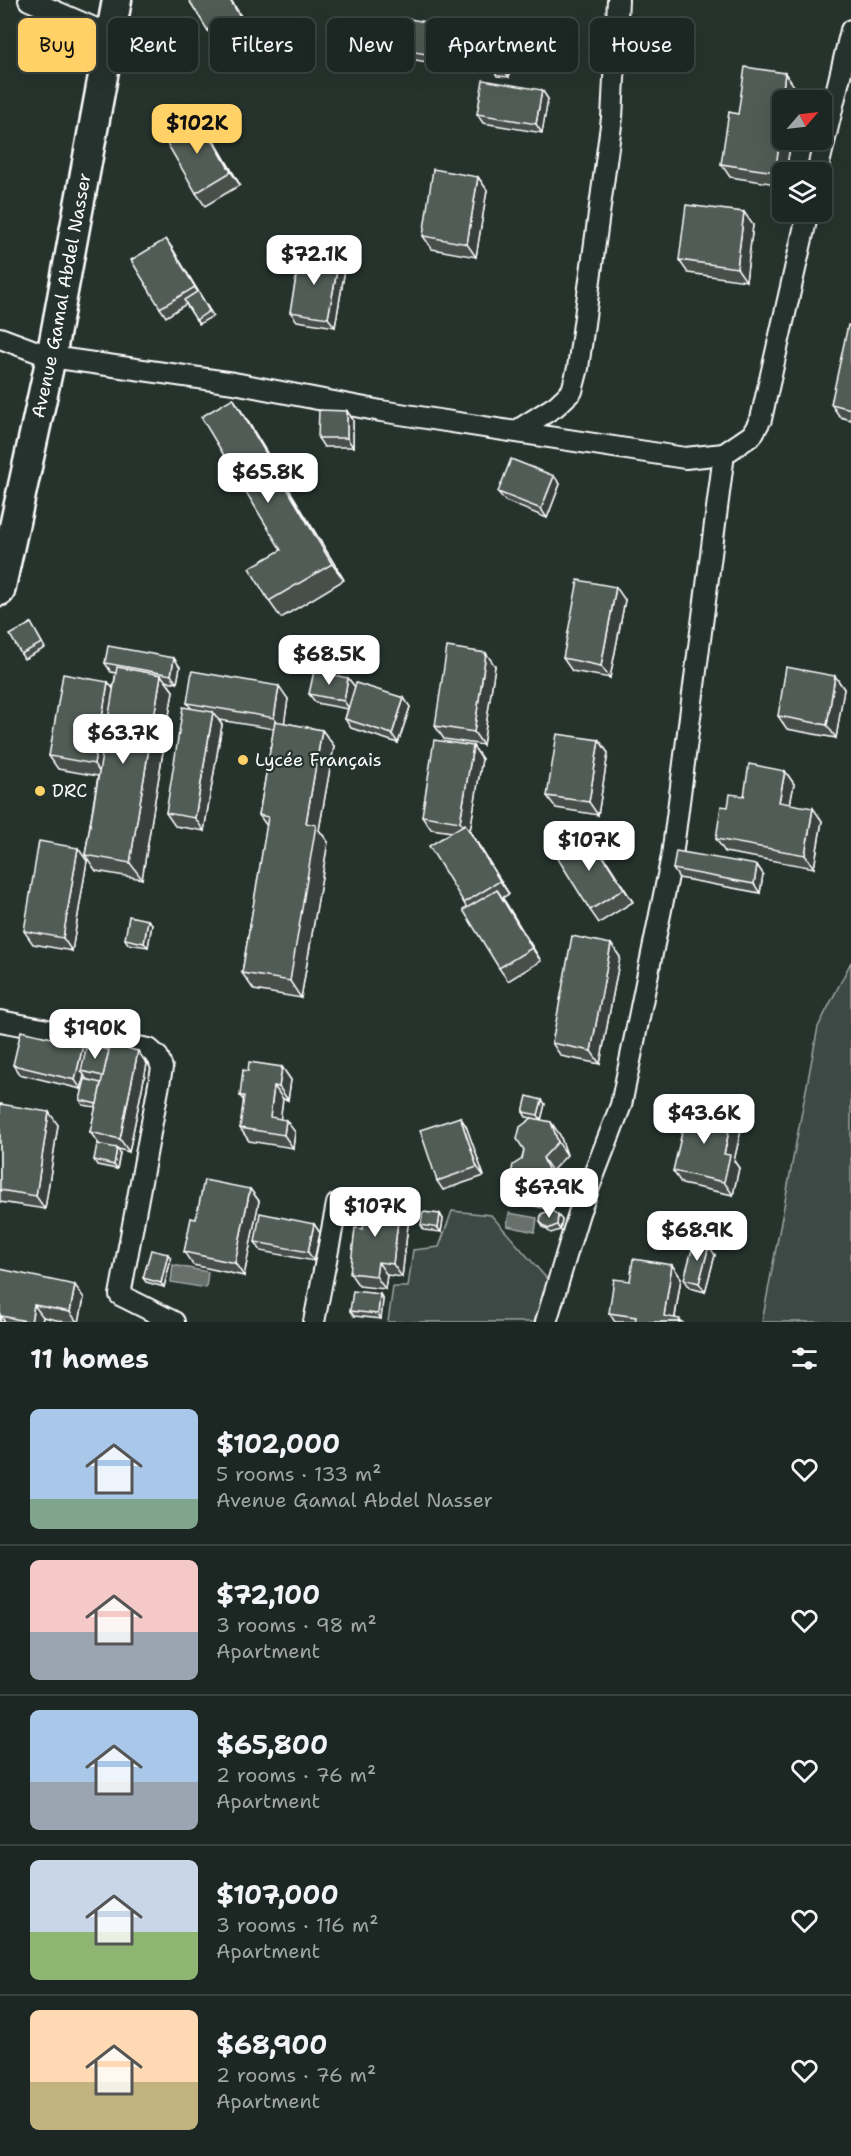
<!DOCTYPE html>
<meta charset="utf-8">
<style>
:root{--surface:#1c2622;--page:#29322f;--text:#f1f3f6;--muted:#a0a5a5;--line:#3a4340;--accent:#ffd166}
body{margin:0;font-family:"Shantell Sans",sans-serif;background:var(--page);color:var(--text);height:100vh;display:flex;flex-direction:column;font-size:22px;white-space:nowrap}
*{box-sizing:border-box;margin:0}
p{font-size:20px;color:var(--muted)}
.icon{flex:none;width:33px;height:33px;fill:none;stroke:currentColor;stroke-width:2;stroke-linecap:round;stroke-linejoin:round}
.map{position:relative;height:1322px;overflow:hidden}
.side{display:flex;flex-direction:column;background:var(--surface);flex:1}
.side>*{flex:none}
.banner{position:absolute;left:18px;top:18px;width:816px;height:54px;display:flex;gap:12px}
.needle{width:39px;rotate:62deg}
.buttons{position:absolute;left:772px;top:90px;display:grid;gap:12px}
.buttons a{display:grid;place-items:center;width:60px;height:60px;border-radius:9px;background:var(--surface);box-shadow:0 6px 24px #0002,0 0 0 2px var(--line);font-size:30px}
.price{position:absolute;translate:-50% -51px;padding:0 14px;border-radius:12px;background:#fff;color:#222;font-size:20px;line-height:39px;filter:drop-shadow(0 2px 3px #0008)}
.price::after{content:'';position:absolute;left:50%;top:36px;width:18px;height:14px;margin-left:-9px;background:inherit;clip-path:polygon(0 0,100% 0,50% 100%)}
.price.selected{background:var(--accent);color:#111}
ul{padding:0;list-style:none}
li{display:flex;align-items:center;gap:18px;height:150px;padding:0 30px}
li+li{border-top:2px solid var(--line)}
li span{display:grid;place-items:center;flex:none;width:168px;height:120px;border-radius:9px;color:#555}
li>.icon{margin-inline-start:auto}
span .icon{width:72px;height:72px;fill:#fffc;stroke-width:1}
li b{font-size:26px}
h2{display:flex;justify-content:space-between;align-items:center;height:72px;padding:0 30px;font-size:26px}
.pill{padding:0 21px;border-radius:9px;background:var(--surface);box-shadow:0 6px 24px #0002,0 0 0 2px var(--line);font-size:21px;line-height:54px}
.pill.selected{background:var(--accent);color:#111}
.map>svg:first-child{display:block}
</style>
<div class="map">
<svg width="851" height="1322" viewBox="0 0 851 1322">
<rect width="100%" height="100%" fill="#26332d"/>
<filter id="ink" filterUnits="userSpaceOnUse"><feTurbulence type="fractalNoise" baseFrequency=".0167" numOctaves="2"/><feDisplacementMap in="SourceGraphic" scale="12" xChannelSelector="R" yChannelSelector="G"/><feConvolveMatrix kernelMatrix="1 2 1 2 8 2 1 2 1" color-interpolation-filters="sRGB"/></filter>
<g filter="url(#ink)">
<!-- green -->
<g fill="#3e4944" stroke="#9ea4a2" stroke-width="1.5">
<path d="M851 962V1322H762L818 1027Z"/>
<path d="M452 1211 491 1215 548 1280 537 1322H388L393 1287H408L413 1250 439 1247Z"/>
</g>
<!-- water -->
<g fill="#67706c" stroke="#a4a9a7" stroke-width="1.5">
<path d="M509 1213 537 1218 535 1232 507 1226Z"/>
<path d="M173 1265 208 1272 206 1288 171 1282Z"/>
</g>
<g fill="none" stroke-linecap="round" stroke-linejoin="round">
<!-- street casing -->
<g stroke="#fff" stroke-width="24">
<g id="street">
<path d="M29 0 110 35"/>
<path d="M817 172 851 30"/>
<path d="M0 338 51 357 234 383 381 411 685 458 724 454"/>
<path d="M518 430 556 406 572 391 578 368 612 118 618 0"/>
<path d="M0 1021 149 1049 158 1057 162 1068 120 1295 174 1322"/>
<path d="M314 1322 337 1204"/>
<path d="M546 1322 579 1213 621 1105 672 856 724 454 752 435 761 419 808 212"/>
</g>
</g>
<!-- secondary casing -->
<g stroke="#fff" stroke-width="33">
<g id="secondary">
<path id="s1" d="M0 591 51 357 117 0"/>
</g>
</g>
<!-- street -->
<use href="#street" stroke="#26332d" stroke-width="20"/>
<!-- secondary -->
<use href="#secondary" stroke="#26332d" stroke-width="28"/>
</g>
<!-- wall -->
<g fill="#464f4b" stroke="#fff" stroke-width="1.5">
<path d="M189 0H231L254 38 224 56Z"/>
<path d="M438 32 432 63 405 58 398 49Z"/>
<path d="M510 35 513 40 509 77 497 76 494 71Z"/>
<path d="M484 36 478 62 453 56 447 48Z"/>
<path d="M794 86 783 100 791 140 786 172H783V185L730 177 721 164 738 114Z"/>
<path d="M542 90 548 99 542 133 483 123 477 114Z"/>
<path d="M208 130 240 185 205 206 196 193Z"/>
<path d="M478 177 487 190 476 257 432 249 423 236Z"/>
<path d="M753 225 746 281 688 273 679 260Z"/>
<path d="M172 248 213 316 199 324 186 304 166 317 160 308Z"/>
<path d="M345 269 335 327 297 321 290 312Z"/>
<path d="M851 326V420L840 417 831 404Z"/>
<path d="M347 411 353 420V447H324L318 438Z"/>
<path d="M244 415 344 580 281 618 269 601 281 550Z"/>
<path d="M560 484 547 518 505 501 498 492Z"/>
<path d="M625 600 610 678 572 671 563 658Z"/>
<path d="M31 623 45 648 24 659 21 654Z"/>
<path d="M105 663 180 667 177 683 166 681 173 691 142 879 96 871 85 855 98 776 58 769 49 756 108 682 113 688 116 673 111 672Z"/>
<path d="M495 666 483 745 444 739 435 726Z"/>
<path d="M835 676 844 689 836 738 787 729 778 716Z"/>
<path d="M348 678 355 687 404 698 410 707 398 743 351 728 345 719 348 709 316 703 309 694Z"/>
<path d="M288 699 284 723 322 730 334 746 319 830 328 842 301 998 254 990 242 973 267 826 259 815 274 729 219 720 222 725 204 831 175 826 166 813 191 708 187 703Z"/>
<path d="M599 740 608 753 598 815 556 808 547 796Z"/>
<path d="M473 746 482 759 470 831 509 894 502 898 541 961 508 981 499 968 467 908 464 903 452 832 431 829 422 816Z"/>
<path d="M785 771 794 784 790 804 822 821 814 868 725 852 716 839 728 807Z"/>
<path d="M588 833 633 902 599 923 590 910Z"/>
<path d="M87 861 72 951 33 944 24 931Z"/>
<path d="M757 865 763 874 760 893 679 878 673 869Z"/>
<path d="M148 920 152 924 148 947 128 944 125 939Z"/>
<path d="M611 944 620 957 600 1064 561 1056 552 1043Z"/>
<path d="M86 1050 147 1064 129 1152 118 1149 120 1153 117 1169 97 1165 94 1160 99 1144 90 1132 96 1107 83 1105 80 1100 87 1080 84 1075 81 1089 19 1074 13 1065Z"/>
<path d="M282 1067 291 1080 288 1100 283 1099 280 1119 295 1132 293 1148 249 1141 240 1128 244 1101 240 1096 248 1071Z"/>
<path d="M542 1100 545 1104 541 1120 560 1135 567 1155 552 1171 562 1193 548 1209 525 1204 516 1191 522 1159 532 1118 526 1117 523 1112Z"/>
<path d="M0 1104 58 1125 45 1209 0 1202Z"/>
<path d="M460 1117 466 1126 484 1176 443 1190 437 1181Z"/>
<path d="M732 1117 741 1130 734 1161 739 1168 733 1195 682 1184 673 1171Z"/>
<path d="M250 1189 259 1201 244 1276 193 1265 184 1252 196 1219Z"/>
<path d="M400 1203 409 1216 402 1277 387 1275 385 1289 359 1286 350 1273 363 1229Z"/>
<path d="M440 1214 443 1219 441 1232 424 1230 421 1225Z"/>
<path d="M562 1220 560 1230 551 1233 543 1227 540 1222Z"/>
<path d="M314 1224 320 1233 314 1261 261 1251 255 1242Z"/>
<path d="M715 1255 705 1292 690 1288 684 1279Z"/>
<path d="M171 1259 164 1287 146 1282 143 1278Z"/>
<path d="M672 1265 681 1278 675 1318 682 1322H615L609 1313 630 1281Z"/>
<path d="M0 1269 84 1298 79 1322H65L43 1317 42 1322H0Z"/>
<path d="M383 1299 381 1319 354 1316 350 1311Z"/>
</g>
<!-- shaded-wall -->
<g fill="#39403d" stroke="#fff" stroke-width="1.5">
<path d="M230 0H231L254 38 248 29Z"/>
<path d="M432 23 438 32 432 63 426 54Z"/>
<path d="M477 28 484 36 478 62 472 53Z"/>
<path d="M510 35 513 40 509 77 506 73Z"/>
<path d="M785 73 794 86 792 100H784L782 97Z"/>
<path d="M542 90 548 99 542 133 536 124Z"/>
<path d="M199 117 208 130 240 185 231 172Z"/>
<path d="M783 120V140H791L786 172H783V184L775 172Z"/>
<path d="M478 177 487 190 476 257 467 244Z"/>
<path d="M744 212 753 225 746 281 737 268Z"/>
<path d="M166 239 172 248 213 316 209 311Z"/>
<path d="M339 260 345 269 335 327 328 318Z"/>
<path d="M233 398 244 415 344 580 332 564Z"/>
<path d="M347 411 353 420V447L347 438Z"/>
<path d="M554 476 560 484 547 518 541 509Z"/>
<path d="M616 587 625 600 610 678 601 666Z"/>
<path d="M486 653 495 666 483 745 474 732Z"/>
<path d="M174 658 180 667 177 683 171 675Z"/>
<path d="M161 675 173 691 142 879 130 863Z"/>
<path d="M835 676 844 689 836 738 827 725Z"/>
<path d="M348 678 355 687 350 710 344 701Z"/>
<path d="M108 682 117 694 103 777 94 764Z"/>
<path d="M279 686 288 699 283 731 274 718Z"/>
<path d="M404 698 410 707 398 743 392 734Z"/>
<path d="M213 712 222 725 204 831 195 818Z"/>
<path d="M322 730 334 746 319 830 328 842 301 998 290 981 306 823Z"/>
<path d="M599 740 608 753 598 815 589 802Z"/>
<path d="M473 746 482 759 470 831 509 894 460 822Z"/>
<path d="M785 771 794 784 788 815 779 802Z"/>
<path d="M813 808 822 821 814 868 805 855Z"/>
<path d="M588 833 597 846 633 902 624 889Z"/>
<path d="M78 848 87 861 72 951 63 938Z"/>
<path d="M757 865 763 874 760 893 754 884Z"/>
<path d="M497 890 506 903 541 961 532 948Z"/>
<path d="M148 920 152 924 148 947 144 943Z"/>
<path d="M611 944 620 957 600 1064 591 1051Z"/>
<path d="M83 1045 89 1054 81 1071 84 1075 81 1089 75 1080Z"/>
<path d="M138 1051 147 1064 129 1152 120 1139Z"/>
<path d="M282 1067 291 1080 288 1100 279 1087Z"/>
<path d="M274 1086 283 1099 279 1130 270 1117Z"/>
<path d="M542 1100 545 1104 541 1120 538 1115Z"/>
<path d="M49 1112 58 1125 45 1209 36 1196Z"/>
<path d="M460 1117 466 1126 484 1176 477 1167Z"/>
<path d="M732 1117 741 1130 734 1161 739 1168 733 1195 724 1182V1154Z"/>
<path d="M286 1120 295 1132 293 1148 284 1135Z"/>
<path d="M551 1122 560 1135 567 1155 558 1142Z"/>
<path d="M117 1148 120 1153 117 1169 114 1165Z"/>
<path d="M543 1158 552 1171 562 1193 548 1209 539 1196Z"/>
<path d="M250 1189 259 1201 244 1276 235 1263Z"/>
<path d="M400 1203 409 1216 402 1277 393 1264Z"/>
<path d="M440 1214 443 1219 441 1232 438 1228Z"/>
<path d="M558 1215 562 1220 560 1230 557 1225Z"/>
<path d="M314 1224 320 1233 314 1261 308 1252Z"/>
<path d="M709 1246 715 1255 705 1292 699 1283Z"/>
<path d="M168 1254 171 1259 164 1287 161 1283Z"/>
<path d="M378 1262 387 1275 385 1289 376 1276Z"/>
<path d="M672 1265 681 1278 674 1322 664 1316Z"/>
<path d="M75 1285 84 1298 79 1322H77L70 1312Z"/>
<path d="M380 1294 383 1299 381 1319 378 1314Z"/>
<path d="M34 1305 43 1317 42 1322H31Z"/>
<path d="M1 1316 5 1322H0Z"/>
</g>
<!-- building -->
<g fill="#515c57" stroke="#fff" stroke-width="1.5">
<path d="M189 0H230L248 29 218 47Z"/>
<path d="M404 18 432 23 426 54 398 49Z"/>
<path d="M453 22 477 28 472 53 447 48Z"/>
<path d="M498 34 510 35 506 73 494 71Z"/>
<path d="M745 67 785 73 782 97H786V100H783V120L775 172 721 164 729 112 738 114Z"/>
<path d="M483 80 542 90 536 124 477 114Z"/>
<path d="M199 117 231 172 196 193 164 138Z"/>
<path d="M433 169 478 177 467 244 423 236Z"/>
<path d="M686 205 744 212 737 268 679 260Z"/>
<path d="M166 239 195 287 160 308 131 260Z"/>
<path d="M300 254 339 260 328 318 290 312Z"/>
<path d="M198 291 209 311 196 320 184 300Z"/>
<path d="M848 325 851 326V409L831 404Z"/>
<path d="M233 398 332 564 269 601 249 568 281 550 201 417Z"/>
<path d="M319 410 347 411V438H318Z"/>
<path d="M511 459 554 476 541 509 498 492Z"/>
<path d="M578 580 616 587 601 666 563 658Z"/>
<path d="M31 623 42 643 21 654 10 635Z"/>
<path d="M108 646 174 658 171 675 105 663Z"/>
<path d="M447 647 486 653 474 732 435 726Z"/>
<path d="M117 667 161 675 130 863 85 855Z"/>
<path d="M786 667 835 676 827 725 778 716Z"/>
<path d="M192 671 279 686 274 718 187 703Z"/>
<path d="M314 671 348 678 344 701 309 694Z"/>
<path d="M63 674 108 682 94 764 49 756Z"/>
<path d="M356 683 404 698 392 734 345 719Z"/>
<path d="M183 707 213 712 195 818 166 813Z"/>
<path d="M275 721 322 730 306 823 316 825 290 981 242 973 268 817 259 815Z"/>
<path d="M557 734 599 740 589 802 547 796Z"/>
<path d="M434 740 473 746 460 822 422 816Z"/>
<path d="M749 764 785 771 779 802 813 808 805 855 716 839 721 806 728 807 730 794 744 796Z"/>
<path d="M465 824 500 881 464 903 429 846Z"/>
<path d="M588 833 624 889 590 910 555 854Z"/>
<path d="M39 841 78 848 63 938 24 931Z"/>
<path d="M676 851 757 865 754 884 673 869Z"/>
<path d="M497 890 532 948 499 968 463 910Z"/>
<path d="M129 916 148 920 144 943 125 939Z"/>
<path d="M572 936 611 944 591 1051 552 1043Z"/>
<path d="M21 1031 83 1045 75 1080 13 1065Z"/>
<path d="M110 1044 138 1051 120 1139 90 1132Z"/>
<path d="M87 1045 109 1050 103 1076 81 1071Z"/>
<path d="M249 1062 282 1067 279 1087 274 1086 270 1117 286 1120 284 1135 240 1128 244 1096H240L243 1070 248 1071Z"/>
<path d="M85 1079 101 1083 97 1104 80 1100Z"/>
<path d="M527 1096 542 1100 538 1115 523 1112Z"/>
<path d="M0 1104 49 1112 36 1196 0 1190Z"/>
<path d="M688 1107 732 1117 724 1154 730 1155 724 1182 673 1171Z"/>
<path d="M460 1117 477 1167 437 1181 420 1130Z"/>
<path d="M532 1118 551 1122 558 1142 543 1158 553 1181 539 1196 516 1191 510 1178 513 1165 522 1159 524 1150 517 1139 520 1127Z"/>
<path d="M97 1144 117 1148 114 1165 94 1160Z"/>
<path d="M204 1180 250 1189 235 1263 184 1252 191 1218 196 1219Z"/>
<path d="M367 1199 400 1203 393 1264 378 1262 376 1276 350 1273 355 1228 363 1229Z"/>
<path d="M551 1210 558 1215 557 1225 548 1229 540 1222 541 1214Z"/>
<path d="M423 1212 440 1214 438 1228 421 1225Z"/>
<path d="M260 1213 314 1224 308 1252 255 1242Z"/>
<path d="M694 1242 709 1246 699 1283 684 1279Z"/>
<path d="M151 1250 168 1254 161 1283 143 1278Z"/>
<path d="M633 1259 672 1265 664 1316 680 1319 679 1322H635L636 1317 609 1313 614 1279 630 1281Z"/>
<path d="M0 1269 75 1285 70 1312 34 1305 31 1322 1 1316 0 1322Z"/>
<path d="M353 1291 380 1294 378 1314 350 1311Z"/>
</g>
</g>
<!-- markers -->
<g fill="#ffd166" stroke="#26332d" stroke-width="2">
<circle cx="243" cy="760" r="6"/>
<circle cx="40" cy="791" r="6"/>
</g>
<g text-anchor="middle" stroke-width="4.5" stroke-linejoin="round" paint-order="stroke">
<!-- street labels -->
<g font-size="18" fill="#fff" stroke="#26332d">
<text dy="6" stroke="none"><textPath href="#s1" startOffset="302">Avenue Gamal Abdel Nasser</textPath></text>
</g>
<!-- poi labels -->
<g font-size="18" fill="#fff" stroke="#26332d" text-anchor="start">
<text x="255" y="766">Lycée Français</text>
<text x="52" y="797">DRC</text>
</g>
</g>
</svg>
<div class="buttons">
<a><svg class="needle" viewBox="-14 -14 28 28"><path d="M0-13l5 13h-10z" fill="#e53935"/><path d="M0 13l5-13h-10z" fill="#a0a5a5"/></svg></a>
<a><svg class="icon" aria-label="layers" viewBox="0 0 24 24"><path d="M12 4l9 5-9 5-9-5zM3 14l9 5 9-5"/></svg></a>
</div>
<b class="price selected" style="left:197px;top:155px">$102K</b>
<b class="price" style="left:314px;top:286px">$72.1K</b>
<b class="price" style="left:268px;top:504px">$65.8K</b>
<b class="price" style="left:329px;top:686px">$68.5K</b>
<b class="price" style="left:123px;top:765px">$63.7K</b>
<b class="price" style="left:589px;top:872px">$107K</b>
<b class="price" style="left:95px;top:1060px">$190K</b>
<b class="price" style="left:704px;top:1145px">$43.6K</b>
<b class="price" style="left:549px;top:1219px">$67.9K</b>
<b class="price" style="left:375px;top:1238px">$107K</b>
<b class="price" style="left:697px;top:1262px">$68.9K</b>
<div class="banner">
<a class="pill selected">Buy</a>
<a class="pill">Rent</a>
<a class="pill">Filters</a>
<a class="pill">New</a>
<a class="pill">Apartment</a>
<a class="pill">House</a>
</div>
</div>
<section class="side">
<h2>11 homes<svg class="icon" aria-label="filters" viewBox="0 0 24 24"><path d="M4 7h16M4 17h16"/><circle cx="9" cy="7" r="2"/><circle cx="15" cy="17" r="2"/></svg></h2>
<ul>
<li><span style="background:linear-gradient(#a9c7e8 75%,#7fa58c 0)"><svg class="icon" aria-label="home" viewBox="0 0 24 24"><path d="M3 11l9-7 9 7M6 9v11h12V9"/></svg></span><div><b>$102,000</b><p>5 rooms · 133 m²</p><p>Avenue Gamal Abdel Nasser</p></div><svg class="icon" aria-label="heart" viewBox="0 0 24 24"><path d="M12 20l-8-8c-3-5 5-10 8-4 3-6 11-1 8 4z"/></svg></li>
<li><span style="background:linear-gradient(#f6c9c9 60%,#9aa5b1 0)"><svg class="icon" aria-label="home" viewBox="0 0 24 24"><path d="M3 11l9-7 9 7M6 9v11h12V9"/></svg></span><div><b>$72,100</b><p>3 rooms · 98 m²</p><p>Apartment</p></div><svg class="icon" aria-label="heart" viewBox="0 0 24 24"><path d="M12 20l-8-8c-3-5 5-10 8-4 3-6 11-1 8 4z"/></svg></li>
<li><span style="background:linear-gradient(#a9c7e8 60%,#9aa5b1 0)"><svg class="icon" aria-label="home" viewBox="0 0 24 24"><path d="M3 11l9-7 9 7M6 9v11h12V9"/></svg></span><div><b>$65,800</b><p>2 rooms · 76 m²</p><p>Apartment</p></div><svg class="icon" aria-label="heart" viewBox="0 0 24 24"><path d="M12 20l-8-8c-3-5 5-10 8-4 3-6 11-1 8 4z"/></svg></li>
<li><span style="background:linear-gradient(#c9d6e8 60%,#8fb573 0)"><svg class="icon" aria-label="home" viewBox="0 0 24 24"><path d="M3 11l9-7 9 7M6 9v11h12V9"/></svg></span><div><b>$107,000</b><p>3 rooms · 116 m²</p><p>Apartment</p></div><svg class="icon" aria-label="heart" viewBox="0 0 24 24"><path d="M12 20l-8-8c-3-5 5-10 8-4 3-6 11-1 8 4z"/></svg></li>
<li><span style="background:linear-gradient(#ffd9b3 60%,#c2b280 0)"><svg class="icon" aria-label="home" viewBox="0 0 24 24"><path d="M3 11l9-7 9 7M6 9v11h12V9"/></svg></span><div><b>$68,900</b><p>2 rooms · 76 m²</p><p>Apartment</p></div><svg class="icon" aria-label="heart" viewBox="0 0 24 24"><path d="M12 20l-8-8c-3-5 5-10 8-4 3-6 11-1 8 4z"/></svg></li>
</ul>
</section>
